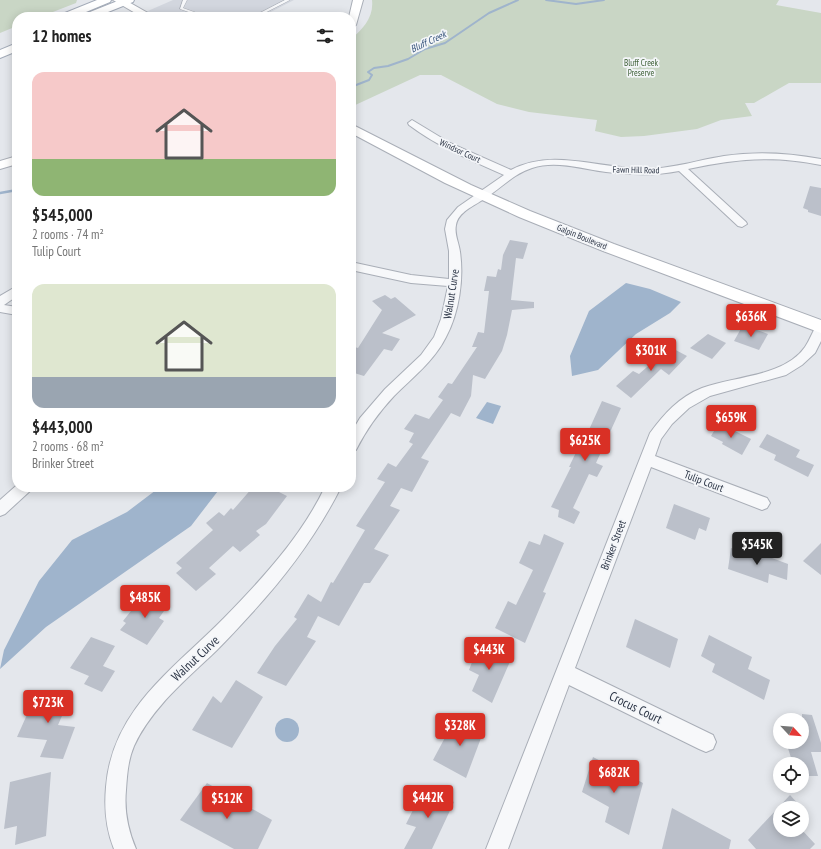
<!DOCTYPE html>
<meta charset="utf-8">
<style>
:root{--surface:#fff;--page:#f2f2f2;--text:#222;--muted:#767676;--accent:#d93025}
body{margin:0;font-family:"PT Sans Narrow",sans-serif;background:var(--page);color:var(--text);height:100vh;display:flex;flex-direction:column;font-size:15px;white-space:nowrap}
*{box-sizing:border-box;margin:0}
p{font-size:13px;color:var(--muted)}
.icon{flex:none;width:22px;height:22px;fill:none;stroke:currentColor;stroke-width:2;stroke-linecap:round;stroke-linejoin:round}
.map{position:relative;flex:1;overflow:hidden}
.drawer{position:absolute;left:12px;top:12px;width:344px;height:480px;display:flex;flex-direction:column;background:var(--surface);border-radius:16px;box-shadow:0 2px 10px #0003}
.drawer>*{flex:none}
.needle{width:26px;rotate:116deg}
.buttons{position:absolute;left:773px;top:713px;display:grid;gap:8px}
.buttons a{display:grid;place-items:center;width:36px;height:36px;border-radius:50%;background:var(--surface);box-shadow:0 2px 10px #0003;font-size:20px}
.price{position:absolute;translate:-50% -34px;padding:0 9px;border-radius:4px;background:var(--accent);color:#fff;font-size:13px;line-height:26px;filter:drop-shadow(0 1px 2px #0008)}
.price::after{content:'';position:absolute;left:50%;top:24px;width:12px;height:9px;margin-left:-6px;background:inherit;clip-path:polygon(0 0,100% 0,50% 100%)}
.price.current{background:#222;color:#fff}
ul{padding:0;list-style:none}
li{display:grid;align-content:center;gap:8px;height:212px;padding:0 20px}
li span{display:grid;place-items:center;height:124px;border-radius:12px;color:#555}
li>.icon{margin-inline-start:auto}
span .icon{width:72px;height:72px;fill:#fffc;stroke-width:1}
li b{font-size:17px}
h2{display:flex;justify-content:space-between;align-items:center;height:48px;padding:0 20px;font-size:17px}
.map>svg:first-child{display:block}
</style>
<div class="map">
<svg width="821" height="849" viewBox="0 0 821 849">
<rect width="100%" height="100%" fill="#e4e7ec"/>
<!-- built -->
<path fill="#d2d6de" d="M173 0H294L261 17H134Z"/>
<!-- green -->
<g fill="#c9d6c5">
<path d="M0 0H77L76 3 40 17H17V26L0 33Z"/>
<path d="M372 0H779L776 5 821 13V83H789L754 103H745L752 116 721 120 697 129 644 136 621 137 595 131 597 120 529 112 497 104 441 75H420L351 107V39C363 29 374 17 372 0Z"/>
</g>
<!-- water -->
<g fill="#9fb4cc">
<path d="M626 283 650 289 681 302 670 313 636 334 598 370 572 376 570 356 589 311Z"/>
<path d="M487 402 501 406 493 424 476 418Z"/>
<path d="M160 487H221L191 526 46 627 0 669 4 650 39 581 72 540 127 512Z"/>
<circle cx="287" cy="730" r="12"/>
</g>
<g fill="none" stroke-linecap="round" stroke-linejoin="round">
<!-- stream-far1 -->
<g stroke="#9fb4cc" stroke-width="2">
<path d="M546 0 576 4 604 0"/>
<path d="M351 87 369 80 372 75 368 72 374 68 388 66 408 59 425 49 445 43 489 13 518 0"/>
</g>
<!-- stream -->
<path stroke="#9fb4cc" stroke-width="2.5" d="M0 193 17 190"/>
</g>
<!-- building -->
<g fill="#bbc0ca">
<path d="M810 186 821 188V216L808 212V210L803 208Z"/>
<path d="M510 240 528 243 523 259 516 258 511 300 534 302V308L512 310 507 335 502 351 485 379 473 375 471 396 460 417 451 413 421 458 429 461 412 492 401 488 390 506 400 510 374 549 389 555 370 583H364L339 626 318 616 307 637 316 641 286 686 257 673 275 646 297 619 294 617 308 594 321 602 331 582 333 583 365 530 356 526 385 482 377 479 388 463 396 467 413 444 409 442 414 433 404 429 415 414 429 419 443 400 438 397 448 383 452 384 477 347H472L478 332 484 333 489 291H484L487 276 496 277 498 269 501 270 503 255Z"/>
<path d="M385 295 391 299 395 297 416 315 382 333 400 339 392 351 384 349 364 376 351 372V346L358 348 382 310 372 301Z"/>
<path d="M743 325 768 334 759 350 734 341Z"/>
<path d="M708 334 726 343 712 359 690 348Z"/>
<path d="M670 347 687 356 669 375 661 369 631 398 616 386 633 371 639 374Z"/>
<path d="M602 401 621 408 596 463 603 466 597 477 589 474 573 508 580 512 574 524 558 517 559 510 551 507 571 467H569L581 442 583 443Z"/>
<path d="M719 423 751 439 742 455 722 444 723 442 711 436Z"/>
<path d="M767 434 800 450 796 457 814 465 808 477 774 460 776 455 759 447Z"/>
<path d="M253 487H280L277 491 287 496 266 524 256 531 260 535 240 552 233 546 209 568 216 574 196 591 176 573 182 568 176 563 213 530 206 523 219 512 224 516 231 508 233 510Z"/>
<path d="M674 504 710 518 706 531 699 528 695 540 666 528Z"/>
<path d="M544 534 564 543 543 592 546 593 525 643 495 628 508 601 516 605 533 570 519 563 529 541 540 545Z"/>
<path d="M821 543V575L803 561Z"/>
<path d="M731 548 760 558 761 554 788 564 787 580 769 574 768 583 728 569Z"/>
<path d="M146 592 169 604 159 618 164 621 147 645 120 630 126 623 123 621Z"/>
<path d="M635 619 678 639 670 668 626 647Z"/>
<path d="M709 635 752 657 748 669 770 680 764 700 712 672 715 664 701 656Z"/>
<path d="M91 637 115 646 103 666 115 671 102 692 84 684 89 676 70 668Z"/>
<path d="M479 644 512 657 492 703 472 691 479 675 469 670Z"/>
<path d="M236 680 263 697 232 748 192 730 213 696 221 703Z"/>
<path d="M38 690 65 693 59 708 65 709 58 725 75 727 63 759 40 757 47 740 17 737Z"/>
<path d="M802 714 812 715 821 743V752H811L818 776H802V764H793L786 742H802Z"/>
<path d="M456 717 484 730 466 778 433 760Z"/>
<path d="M593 757 643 783 629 835 605 822 609 807 582 792Z"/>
<path d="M51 772 46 836 15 845 17 826 4 829 10 782Z"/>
<path d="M207 783 272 820 258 849H234L180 820Z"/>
<path d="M425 786 454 802 432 849H404L416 827 406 824Z"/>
<path d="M790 795 802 808H780V830H802L815 844 810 849H756L748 840Z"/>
<path d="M672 808 731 840 729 849H662Z"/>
</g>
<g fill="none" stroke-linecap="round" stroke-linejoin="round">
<!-- lane casing -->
<g stroke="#a9aeb7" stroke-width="1">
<g id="lane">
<path d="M183 0H187L183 8 208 17H203L180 9Z"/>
<path d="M285 0H290L257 17H252Z"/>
</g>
</g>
<!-- street casing -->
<g stroke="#a9aeb7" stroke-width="2">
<g id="street">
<path d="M412 120 450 143 511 170C554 147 602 170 649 169 674 168 699 160 724 156 757 151 789 153 821 159V165C773 155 735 159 688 169L746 222 747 224 742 227 738 226 679 171C654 176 631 175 606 172 582 169 556 160 532 168 513 174 500 189 484 199 474 206 458 212 456 225 454 234 459 243 460 252 464 279 459 313 446 337 434 361 413 377 394 396 379 412 366 430 356 450L351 452V433L360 418 385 389 421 355 434 337 441 319 448 286 411 283 351 270V262L411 275 449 279V251L445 229 447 220 458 207 504 175C471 160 438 147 409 125L408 123Z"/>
<path d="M17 286V296L4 305 17 307V315L0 312V296Z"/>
<path d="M821 324V341L815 353 802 365 786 375 710 396 689 408 672 424 661 439 655 456 767 498 770 503 767 508 762 510 651 467 575 668 713 735 716 742 713 749 706 752 699 749 569 685 508 849H486L650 433C664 414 679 397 702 388 734 376 784 377 805 347 810 340 812 332 817 325Z"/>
<path d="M17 485V487H33L30 491 5 514 0 516V500Z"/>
<path d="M325 487H341C317 535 286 576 250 615 239 627 228 639 217 650 187 679 152 707 134 746 128 760 127 775 126 790 124 811 128 830 136 849H114C106 829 104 809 106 787 112 709 174 669 224 618 263 578 301 537 325 487Z"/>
</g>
</g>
<!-- secondary casing -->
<g stroke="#a9aeb7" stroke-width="2">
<g id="secondary">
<path d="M113 0H125L155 17H142Z"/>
<path d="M353 0H363L356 25 351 28V17H349Z"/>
<path d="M351 124 471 185 530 211 614 244 821 320V333L603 251 519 217 445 183 351 133Z"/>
<path d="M17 156V164L0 169V161Z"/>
</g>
</g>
<!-- primary casing -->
<g stroke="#a3abb8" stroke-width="2">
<g id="primary">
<path d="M97 0H111L110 2 74 17H58L60 15Z"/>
<path d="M120 0H134L133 2 98 16 93 17 88 14 90 12Z"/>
<path d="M17 43V51L0 58V50Z"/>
</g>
</g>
<!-- lane -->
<use href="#lane" fill="#f7f8fa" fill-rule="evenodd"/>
<!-- street -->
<use href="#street" fill="#f7f8fa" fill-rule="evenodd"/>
<!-- secondary -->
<use href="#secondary" fill="#fff" fill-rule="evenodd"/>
<!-- primary -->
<use href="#primary" fill="#fff" fill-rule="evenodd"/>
</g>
<g text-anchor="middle" stroke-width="3.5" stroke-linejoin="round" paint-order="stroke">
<!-- far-park labels -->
<g font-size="9" fill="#3f6138" stroke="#f4f6f9">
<text x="641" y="66">Bluff Creek<tspan x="641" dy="10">Preserve</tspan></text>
</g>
<!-- far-street labels -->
<g font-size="9" fill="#2b3445" stroke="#f4f6f9">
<text transform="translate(460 151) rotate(25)" y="3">Windsor Court</text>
<text transform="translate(636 170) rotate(1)" y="3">Fawn Hill Road</text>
<text transform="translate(582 237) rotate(22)" y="3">Galpin Boulevard</text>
</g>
<!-- far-water labels -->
<g font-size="10" font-style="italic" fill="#34527a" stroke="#f4f6f9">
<text transform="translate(428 41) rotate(-25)" y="4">Bluff Creek</text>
</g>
<!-- street labels -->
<g font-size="11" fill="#2b3445" stroke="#f4f6f9">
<text transform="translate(451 294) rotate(-81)" y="4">Walnut Curve</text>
<text transform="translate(704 481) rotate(21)" y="4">Tulip Court</text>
<text transform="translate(613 545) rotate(-69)" y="4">Brinker Street</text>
</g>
<!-- near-street labels -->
<g font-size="13" fill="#2b3445" stroke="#f4f6f9">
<text transform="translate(195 658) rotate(-43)" y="5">Walnut Curve</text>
<text transform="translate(636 707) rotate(26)" y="5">Crocus Court</text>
</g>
</g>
</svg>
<div class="buttons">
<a><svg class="needle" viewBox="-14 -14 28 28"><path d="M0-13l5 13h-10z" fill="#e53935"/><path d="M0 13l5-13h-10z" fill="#767676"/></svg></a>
<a><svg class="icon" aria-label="locate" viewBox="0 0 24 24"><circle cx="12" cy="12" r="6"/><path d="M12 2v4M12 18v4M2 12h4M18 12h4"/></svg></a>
<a><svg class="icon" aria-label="layers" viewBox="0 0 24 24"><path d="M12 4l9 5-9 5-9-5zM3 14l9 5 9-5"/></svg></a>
</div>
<b class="price" style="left:751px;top:338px">$636K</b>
<b class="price" style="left:651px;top:372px">$301K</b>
<b class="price" style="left:731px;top:439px">$659K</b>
<b class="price" style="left:585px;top:462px">$625K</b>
<b class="price current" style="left:757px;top:566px">$545K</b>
<b class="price" style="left:145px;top:619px">$485K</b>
<b class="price" style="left:489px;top:671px">$443K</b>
<b class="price" style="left:48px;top:724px">$723K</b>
<b class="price" style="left:460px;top:747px">$328K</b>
<b class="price" style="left:614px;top:794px">$682K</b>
<b class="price" style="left:428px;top:819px">$442K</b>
<b class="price" style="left:227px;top:820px">$512K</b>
<section class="drawer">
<h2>12 homes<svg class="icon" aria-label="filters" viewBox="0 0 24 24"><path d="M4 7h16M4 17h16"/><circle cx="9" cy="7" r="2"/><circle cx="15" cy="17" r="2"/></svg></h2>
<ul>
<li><span style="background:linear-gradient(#f6c9c9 70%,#8fb573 0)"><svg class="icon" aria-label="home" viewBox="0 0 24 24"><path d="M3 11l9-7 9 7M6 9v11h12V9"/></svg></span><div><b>$545,000</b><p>2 rooms · 74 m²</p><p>Tulip Court</p></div></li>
<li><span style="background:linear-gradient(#dfe7d0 75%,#9aa5b1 0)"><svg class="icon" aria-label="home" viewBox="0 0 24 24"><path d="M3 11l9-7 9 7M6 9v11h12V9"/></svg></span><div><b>$443,000</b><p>2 rooms · 68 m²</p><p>Brinker Street</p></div></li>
</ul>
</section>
</div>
